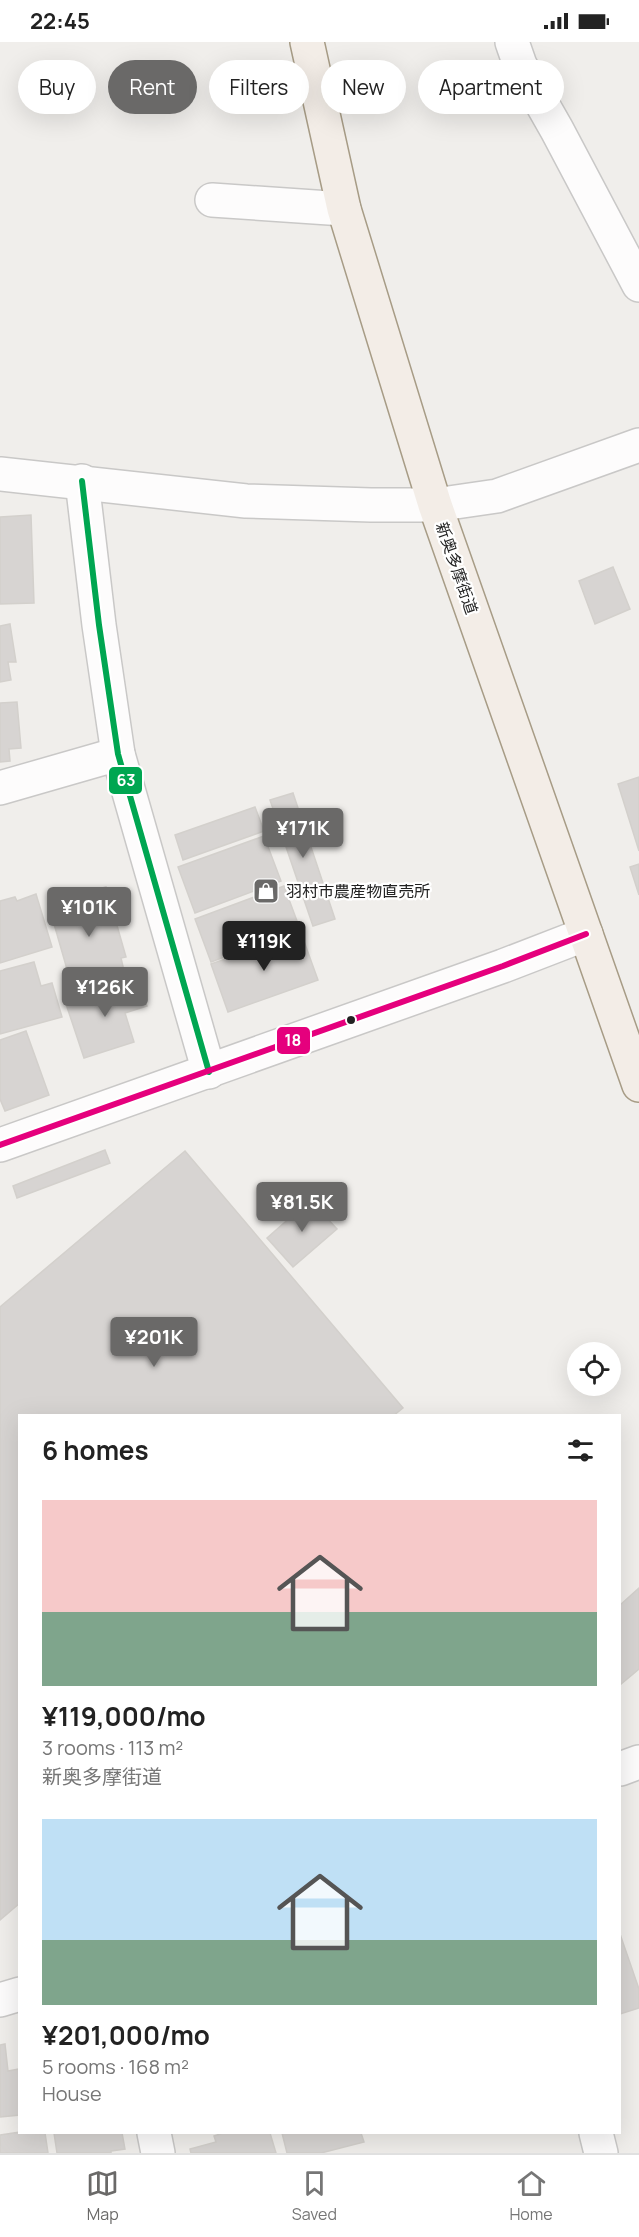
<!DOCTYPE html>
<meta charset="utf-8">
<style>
:root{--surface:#fff;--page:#f6f6f6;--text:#222;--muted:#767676;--line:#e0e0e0;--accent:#6a6968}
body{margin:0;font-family:Manrope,"Noto Sans JP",sans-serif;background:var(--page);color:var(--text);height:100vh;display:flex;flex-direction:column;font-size:22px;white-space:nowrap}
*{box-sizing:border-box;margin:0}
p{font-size:20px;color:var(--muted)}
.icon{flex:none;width:33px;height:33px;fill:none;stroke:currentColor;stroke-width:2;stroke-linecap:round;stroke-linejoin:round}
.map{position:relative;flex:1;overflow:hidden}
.side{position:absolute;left:18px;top:1372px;width:603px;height:720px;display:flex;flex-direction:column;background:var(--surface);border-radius:0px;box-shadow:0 6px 24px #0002}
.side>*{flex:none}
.guide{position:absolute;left:18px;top:18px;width:603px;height:54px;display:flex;gap:12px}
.fabs{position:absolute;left:567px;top:1300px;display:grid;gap:12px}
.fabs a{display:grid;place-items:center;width:54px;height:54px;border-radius:50%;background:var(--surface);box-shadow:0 6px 24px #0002;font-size:30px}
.price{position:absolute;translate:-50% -51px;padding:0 14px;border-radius:6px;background:var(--accent);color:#fff;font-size:20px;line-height:39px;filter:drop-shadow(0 2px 3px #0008)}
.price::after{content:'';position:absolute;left:50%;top:36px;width:18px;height:14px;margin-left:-9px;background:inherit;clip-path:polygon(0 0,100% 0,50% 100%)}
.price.on{background:#222;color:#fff}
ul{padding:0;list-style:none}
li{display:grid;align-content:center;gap:12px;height:318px;padding:0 24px}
li span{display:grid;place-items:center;height:186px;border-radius:0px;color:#555}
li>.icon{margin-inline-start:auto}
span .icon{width:108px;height:108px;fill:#fffc;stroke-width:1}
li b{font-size:26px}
h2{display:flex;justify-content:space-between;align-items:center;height:72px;padding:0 24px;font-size:26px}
.tag{padding:0 21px;border-radius:27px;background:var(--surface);box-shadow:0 6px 24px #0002;font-size:21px;line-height:54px}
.tag.on{background:var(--accent);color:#fff}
.status{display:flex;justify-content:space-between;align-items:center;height:42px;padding:0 30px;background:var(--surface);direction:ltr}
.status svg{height:16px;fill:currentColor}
.menu{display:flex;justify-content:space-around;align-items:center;height:84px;border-top:2px solid var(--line);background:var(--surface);font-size:16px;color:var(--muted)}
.menu a{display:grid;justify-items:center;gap:3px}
.menu .on{color:var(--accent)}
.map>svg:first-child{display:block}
</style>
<div class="status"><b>22:45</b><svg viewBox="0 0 49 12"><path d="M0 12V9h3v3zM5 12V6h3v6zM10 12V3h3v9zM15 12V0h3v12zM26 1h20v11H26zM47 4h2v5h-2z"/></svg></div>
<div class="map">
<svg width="639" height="2111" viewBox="0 0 639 2111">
<rect width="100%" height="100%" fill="#f0eeeb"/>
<!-- building -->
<g fill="#d7d4d2" stroke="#d3d0cc" stroke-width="1.5">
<path d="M31 473 34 561 0 562V475Z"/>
<path d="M613 525 630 567 595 582 579 539Z"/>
<path d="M10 582 16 620H8L11 638 0 640V584Z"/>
<path d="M17 660 21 706 9 707 10 719 0 720V661Z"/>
<path d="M639 735V809L618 742Z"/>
<path d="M293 751 335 877 313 884 270 758Z"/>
<path d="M255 765 264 789 183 818 175 793Z"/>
<path d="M264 794 281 839 195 871 178 825Z"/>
<path d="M639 822V853L630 825Z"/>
<path d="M284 844 300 887 211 920 195 877Z"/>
<path d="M106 845 126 915 121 916 125 933 73 948 48 861Z"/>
<path d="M36 852 52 905 0 921V859L15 855 17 859Z"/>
<path d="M301 891 318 938 228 970 211 922Z"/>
<path d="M34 920 41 944 52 941 62 975 0 992V929Z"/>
<path d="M137 938 147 964 125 971 134 1000 84 1016 66 962Z"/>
<path d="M26 989 49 1053 5 1069 0 1057V998Z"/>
<path d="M105 1108 110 1121 17 1156 13 1144Z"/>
<path d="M185 1109 403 1366 393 1374H20V1861L0 1878V1265Z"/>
<path d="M310 1158 337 1187 293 1225 267 1196Z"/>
<path d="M639 1546V1627L620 1643V1563Z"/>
<path d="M620 1892 639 1947V1966L620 1972Z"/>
<path d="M5 2002 8 2029 19 2027 20 2073 0 2075V2003Z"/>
<path d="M20 2090 45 2091 48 2111H0V2093Z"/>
<path d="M54 2091H122L125 2107 111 2109V2111H57Z"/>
<path d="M223 2091H270L276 2111H191L190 2107 216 2100 214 2094Z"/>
<path d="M282 2091H361L364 2100 321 2111H287Z"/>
</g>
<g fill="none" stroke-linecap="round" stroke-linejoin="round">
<!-- minor casing -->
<g stroke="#c9c8c7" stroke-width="36">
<g id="minor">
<path d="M512 0 520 23 557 88 639 243"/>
<path d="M212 158 344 167"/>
<path d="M0 432 246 459 371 463H435L497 454 639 403"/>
<path d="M82 439 99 583 118 712 209 1030"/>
<path d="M0 746 118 712"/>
<path d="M0 1103 503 924 586 892"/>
<path d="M620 1727 639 1720"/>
<path d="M0 1958 20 1952"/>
<path d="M154 2091 158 2111"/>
<path d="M596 2091 601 2111"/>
</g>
</g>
<!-- major casing -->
<g stroke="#a79c86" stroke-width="36">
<path id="major" d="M307 0 344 167 435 463 639 1043"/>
</g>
<!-- minor -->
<use href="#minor" stroke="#fdfcfc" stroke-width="33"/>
<!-- major -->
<use href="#major" stroke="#f3ede7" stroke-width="33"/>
<!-- bus-1 casing -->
<g stroke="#fff" stroke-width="10">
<path id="bus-1" d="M82 439 99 583 118 712 209 1030"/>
</g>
<!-- bus-2 casing -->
<g stroke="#fff" stroke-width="10">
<path id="bus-2" d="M0 1103 503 924 586 892"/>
</g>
<!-- bus-1 -->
<use href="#bus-1" stroke="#00a651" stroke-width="6"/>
<!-- bus-2 -->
<use href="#bus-2" stroke="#e5007d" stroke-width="6"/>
</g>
<!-- icons -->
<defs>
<g id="shop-square" transform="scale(1.35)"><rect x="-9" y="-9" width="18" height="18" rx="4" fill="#6a6968" stroke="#fff"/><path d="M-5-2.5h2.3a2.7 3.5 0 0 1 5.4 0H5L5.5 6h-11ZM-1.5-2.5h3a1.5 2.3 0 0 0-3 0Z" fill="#fff"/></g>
</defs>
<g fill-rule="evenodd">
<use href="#shop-square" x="266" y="849"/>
</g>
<!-- markers -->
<circle fill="#222" stroke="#fff" stroke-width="2" cx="351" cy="978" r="5"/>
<g text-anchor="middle" stroke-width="4.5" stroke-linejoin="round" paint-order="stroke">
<!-- street labels -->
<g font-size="16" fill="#222" stroke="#fff">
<text transform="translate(457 526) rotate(71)" y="6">新奥多摩街道</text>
</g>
<!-- poi labels -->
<g font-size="16" fill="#222" stroke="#fff" text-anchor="start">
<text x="286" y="855">羽村市農産物直売所</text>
</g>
</g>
<g stroke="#fff" stroke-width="2">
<rect x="108" y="724" width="35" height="29" rx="6" fill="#00a651"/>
<rect x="276" y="984" width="35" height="29" rx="6" fill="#e5007d"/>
</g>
<g font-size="16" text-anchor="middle" font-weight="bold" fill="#fff">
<text x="126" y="744">63</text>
<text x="293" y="1004">18</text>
</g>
</svg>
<div class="fabs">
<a><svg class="icon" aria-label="locate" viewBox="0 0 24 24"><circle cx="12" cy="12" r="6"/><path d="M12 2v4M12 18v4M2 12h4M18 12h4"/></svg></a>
</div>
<b class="price" style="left:303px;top:817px">¥171K</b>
<b class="price" style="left:89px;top:896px">¥101K</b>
<b class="price on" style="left:264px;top:930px">¥119K</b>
<b class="price" style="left:105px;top:976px">¥126K</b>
<b class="price" style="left:302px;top:1191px">¥81.5K</b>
<b class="price" style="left:154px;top:1326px">¥201K</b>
<div class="guide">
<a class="tag">Buy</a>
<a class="tag on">Rent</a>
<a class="tag">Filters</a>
<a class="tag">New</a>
<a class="tag">Apartment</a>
</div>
<section class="side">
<h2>6 homes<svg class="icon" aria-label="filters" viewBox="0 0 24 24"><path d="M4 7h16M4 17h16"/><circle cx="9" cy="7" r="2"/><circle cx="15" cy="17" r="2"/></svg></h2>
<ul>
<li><span style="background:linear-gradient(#f6c9c9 60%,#7fa58c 0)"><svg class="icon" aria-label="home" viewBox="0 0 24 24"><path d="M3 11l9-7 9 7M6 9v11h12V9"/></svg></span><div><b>¥119,000/mo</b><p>3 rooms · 113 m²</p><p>新奥多摩街道</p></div></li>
<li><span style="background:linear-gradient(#bfe0f5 65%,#7fa58c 0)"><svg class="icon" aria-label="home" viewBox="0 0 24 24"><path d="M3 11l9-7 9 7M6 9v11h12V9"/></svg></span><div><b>¥201,000/mo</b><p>5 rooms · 168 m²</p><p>House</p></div></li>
</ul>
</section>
</div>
<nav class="menu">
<a class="on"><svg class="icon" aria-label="map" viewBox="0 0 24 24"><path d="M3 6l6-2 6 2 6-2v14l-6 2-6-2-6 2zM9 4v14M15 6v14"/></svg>Map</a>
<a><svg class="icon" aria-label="saved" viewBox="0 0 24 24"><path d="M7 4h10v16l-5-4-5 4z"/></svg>Saved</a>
<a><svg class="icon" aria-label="home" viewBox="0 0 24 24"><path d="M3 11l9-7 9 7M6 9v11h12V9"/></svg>Home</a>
</nav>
